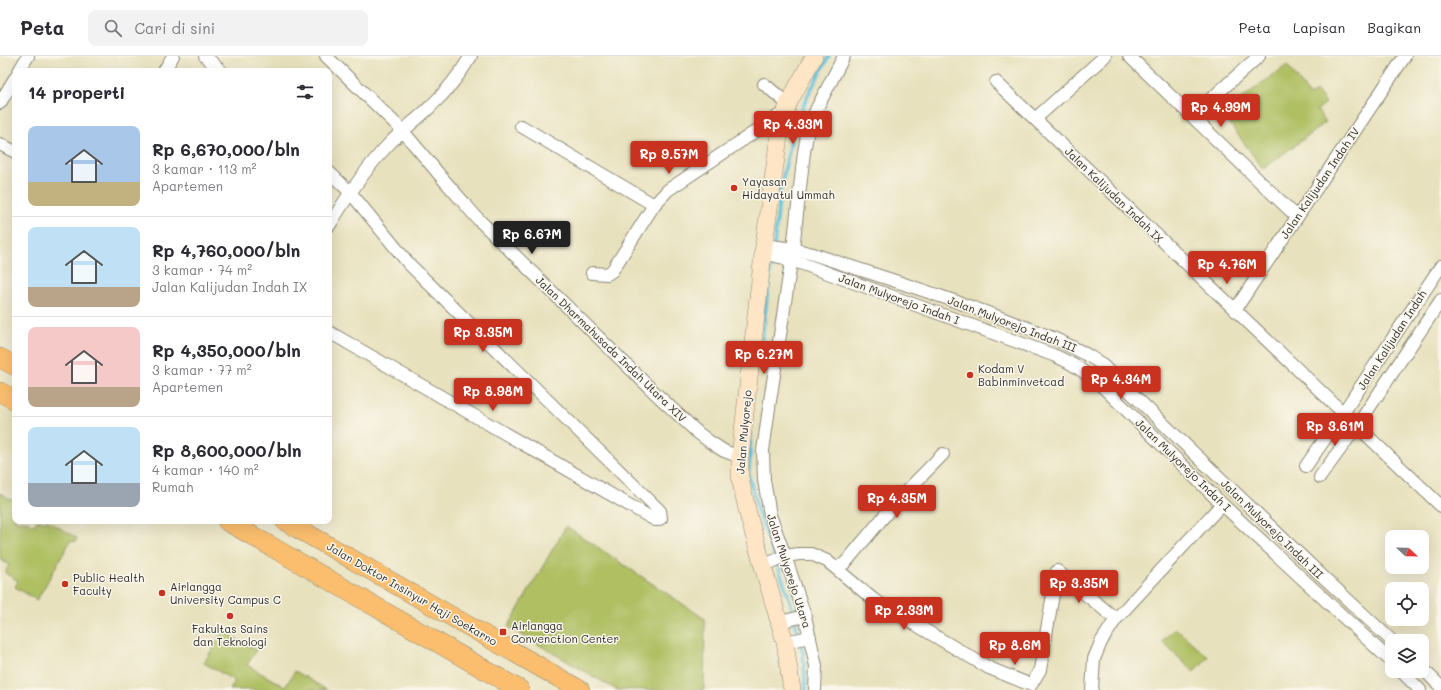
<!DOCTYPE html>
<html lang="id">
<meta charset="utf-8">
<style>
:root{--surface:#fff;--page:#f2f2f3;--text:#2b2b33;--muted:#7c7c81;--line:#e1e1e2;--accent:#c8321e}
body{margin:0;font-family:Mali,sans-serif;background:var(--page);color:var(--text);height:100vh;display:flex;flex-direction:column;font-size:15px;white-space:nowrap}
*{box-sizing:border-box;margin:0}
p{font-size:13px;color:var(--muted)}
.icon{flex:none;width:22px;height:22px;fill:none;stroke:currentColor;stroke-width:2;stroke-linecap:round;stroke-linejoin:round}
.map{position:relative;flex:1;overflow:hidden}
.panel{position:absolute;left:12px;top:12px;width:320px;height:456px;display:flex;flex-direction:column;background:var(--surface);border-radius:8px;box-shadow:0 4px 16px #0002}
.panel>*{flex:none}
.needle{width:26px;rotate:112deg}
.fabs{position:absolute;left:1385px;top:474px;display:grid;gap:8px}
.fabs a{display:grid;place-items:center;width:44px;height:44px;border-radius:8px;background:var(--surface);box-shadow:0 4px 16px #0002;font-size:20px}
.price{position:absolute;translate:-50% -34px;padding:0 9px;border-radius:4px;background:var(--accent);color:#fff;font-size:13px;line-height:26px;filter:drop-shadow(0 1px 2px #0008)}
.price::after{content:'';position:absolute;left:50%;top:24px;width:12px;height:9px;margin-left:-6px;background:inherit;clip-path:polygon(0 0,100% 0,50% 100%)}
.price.on{background:#222;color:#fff}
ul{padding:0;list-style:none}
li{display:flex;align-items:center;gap:12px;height:100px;padding:0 16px}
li+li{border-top:1px solid var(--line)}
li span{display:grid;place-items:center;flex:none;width:112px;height:80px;border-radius:8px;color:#555}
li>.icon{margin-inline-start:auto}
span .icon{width:48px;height:48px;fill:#fffc;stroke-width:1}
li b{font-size:17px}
h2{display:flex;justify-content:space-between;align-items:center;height:48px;padding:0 16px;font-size:17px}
header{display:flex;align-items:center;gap:24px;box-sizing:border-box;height:56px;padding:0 20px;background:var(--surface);border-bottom:1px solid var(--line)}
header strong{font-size:19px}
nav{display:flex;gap:22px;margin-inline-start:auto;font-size:14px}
.search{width:280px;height:36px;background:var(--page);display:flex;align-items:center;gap:10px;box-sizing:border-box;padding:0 14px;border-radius:8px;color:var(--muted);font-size:15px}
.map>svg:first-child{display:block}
</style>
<header>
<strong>Peta</strong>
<div class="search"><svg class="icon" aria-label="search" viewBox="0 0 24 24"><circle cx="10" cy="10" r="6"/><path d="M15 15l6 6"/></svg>Cari di sini</div>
<nav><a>Peta</a><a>Lapisan</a><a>Bagikan</a></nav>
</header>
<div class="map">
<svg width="1441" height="634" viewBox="0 0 1441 634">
<rect width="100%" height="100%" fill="#fbf7ec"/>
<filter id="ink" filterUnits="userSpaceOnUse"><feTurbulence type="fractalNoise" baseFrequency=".025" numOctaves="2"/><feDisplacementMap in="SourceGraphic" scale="8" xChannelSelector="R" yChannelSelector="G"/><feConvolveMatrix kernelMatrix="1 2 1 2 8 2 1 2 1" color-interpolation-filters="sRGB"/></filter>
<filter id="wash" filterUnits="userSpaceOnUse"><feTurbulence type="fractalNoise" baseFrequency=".012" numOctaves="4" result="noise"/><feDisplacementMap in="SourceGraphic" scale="16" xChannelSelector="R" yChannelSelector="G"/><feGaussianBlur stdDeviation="0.9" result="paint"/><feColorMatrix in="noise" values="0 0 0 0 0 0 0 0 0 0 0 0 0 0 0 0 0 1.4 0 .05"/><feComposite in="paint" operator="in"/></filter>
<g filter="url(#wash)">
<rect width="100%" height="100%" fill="#e8e1bd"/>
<!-- green -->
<g fill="#afbf62" stroke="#6d7546">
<path d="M1287 9 1310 40 1317 35 1326 47 1317 54 1326 66 1263 113 1222 57Z"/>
<path d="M0 437 15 446V465H27L34 469 37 465H48L77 482 75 486 71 484 37 544 15 531 18 525 5 517 9 509 0 503Z"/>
<path d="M566 470 705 563 704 634H617L508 571Z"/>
<path d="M1175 572 1208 601 1194 616 1162 586Z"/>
<path d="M223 575 256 594 247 609 285 631 295 615 327 634H230L235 625 204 607Z"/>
</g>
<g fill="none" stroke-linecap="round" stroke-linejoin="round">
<!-- stream -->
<g stroke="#5ec0dc" stroke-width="3.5">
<path d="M774 189 780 135 794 72 808 39 829 0"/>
<path d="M759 308 772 201"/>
<path d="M751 378 749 420 758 456 775 501"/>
<path d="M777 507 790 545 803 598 806 634"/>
</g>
</g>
</g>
<g filter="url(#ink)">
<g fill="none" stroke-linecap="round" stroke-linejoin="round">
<!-- minor casing -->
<g stroke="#8a8674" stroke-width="14">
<g id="minor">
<path d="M205 0 221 15"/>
<path d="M326 0 402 74 443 123 478 163 654 336 697 376 710 386 724 395 740 401"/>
<path d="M1129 0 1297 161"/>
<path d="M19 15 28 0"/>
<path d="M164 15 173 0"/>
<path d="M996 26 1441 450"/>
<path d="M764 28 788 48"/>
<path d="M0 47 15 22"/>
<path d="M1192 60 1259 0"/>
<path d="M1035 63 1105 0"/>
<path d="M521 70 654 149"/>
<path d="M0 88 15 96"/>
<path d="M329 116 350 136 409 208 660 455 661 462 658 464H655L329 276"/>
<path d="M329 170C346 142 365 113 388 89 401 75 417 64 431 50 447 35 460 18 471 0"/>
<path d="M764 189 793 193 813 198C878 220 945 240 1009 265 1041 277 1072 288 1100 307L1319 517 1392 585"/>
<path d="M763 197 792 204 1053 299C1075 308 1086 317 1104 332L1222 448 1392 606"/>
<path d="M592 217 607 218 612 215 654 149 668 134 786 55"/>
<path d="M1235 254 1405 0"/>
<path d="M1306 410 1343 357 1441 210"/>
<path d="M1320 421 1357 370 1441 244"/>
<path d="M763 510 785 500 799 498H811L827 505 874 544 989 612 1031 629 1040 614 1057 515 1116 563"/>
<path d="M837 512 846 506 896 446 943 398"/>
<path d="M780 566 805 560"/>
<path d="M785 586 810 581"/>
<path d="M1422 612 1441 631"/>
<path d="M1401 615 1420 634"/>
<path d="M815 634 816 610 805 560 785 500 770 459 764 424 763 395 769 352 793 193 804 96 808 74 816 54 844 0"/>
<path d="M1092 634 1094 603 1101 586 1116 563 1222 448"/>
</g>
</g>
<!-- secondary casing -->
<g stroke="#8a8674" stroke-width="18">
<path id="secondary" d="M792 634 785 586 749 462 740 422V401L764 189 779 80 788 48 814 0"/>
</g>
<!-- primary casing -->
<g stroke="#8a8674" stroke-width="20">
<g id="primary">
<path d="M0 302 15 310"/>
<path d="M0 336 15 344"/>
<path d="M227 465 520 634"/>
<path d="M285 465 580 634"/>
</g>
</g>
<!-- minor -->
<use href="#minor" stroke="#fff" stroke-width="12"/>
<!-- secondary -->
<use href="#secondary" stroke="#fde5c5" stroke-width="17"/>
<!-- primary -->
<use href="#primary" stroke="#fabe6e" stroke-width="19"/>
</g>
</g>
<!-- markers -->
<g fill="#c8321e" stroke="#fbf7ec" stroke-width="1.5">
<circle cx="734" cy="132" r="4"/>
<circle cx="970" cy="319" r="4"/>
<circle cx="65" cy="528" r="4"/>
<circle cx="162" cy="537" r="4"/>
<circle cx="230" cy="560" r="4"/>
<rect x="499" y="572" width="8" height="8" rx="2"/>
</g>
<g text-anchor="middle" stroke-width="3" stroke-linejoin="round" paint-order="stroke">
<!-- poi labels -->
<g font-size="11" fill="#2b2b2b" stroke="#fbf7ec" text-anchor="start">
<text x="742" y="130">Yayasan<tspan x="742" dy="13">Hidayatul Ummah</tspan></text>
<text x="978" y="317">Kodam V<tspan x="978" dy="13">Babinminvetcad</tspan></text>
<text x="73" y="526">Public Health<tspan x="73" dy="13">Faculty</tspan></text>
<text x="170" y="535">Airlangga<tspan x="170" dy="13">University Campus C</tspan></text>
<text x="511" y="574">Airlangga<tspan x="511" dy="13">Convenction Center</tspan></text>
<text x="230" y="577" text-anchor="middle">Fakultas Sains<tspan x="230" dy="13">dan Teknologi</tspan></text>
</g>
<!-- street labels -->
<g font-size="11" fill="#2b2b2b" stroke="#fbf7ec">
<text transform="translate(1320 127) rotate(-56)" y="4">Jalan Kalijudan Indah IV</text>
<text transform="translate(1114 139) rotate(44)" y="4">Jalan Kalijudan Indah IX</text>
<text transform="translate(899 243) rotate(20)" y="4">Jalan Mulyorejo Indah I</text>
<text transform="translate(1012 268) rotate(21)" y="4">Jalan Mulyorejo Indah III</text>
<text transform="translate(1392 284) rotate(-57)" y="4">Jalan Kalijudan Indah</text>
<text transform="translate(611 293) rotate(44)" y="4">Jalan Dharmahusada Indah Utara XIV</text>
<text transform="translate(744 376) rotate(-85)" y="4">Jalan Mulyorejo</text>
<text transform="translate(1183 409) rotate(44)" y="4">Jalan Mulyorejo Indah I</text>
<text transform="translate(1272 473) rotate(44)" y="4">Jalan Mulyorejo Indah III</text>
<text transform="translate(789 515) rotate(72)" y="4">Jalan Mulyorejo Utara</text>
<text transform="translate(412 538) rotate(30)" y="4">Jalan Doktor Insinyur Haji Soekarno</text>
</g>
</g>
</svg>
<div class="fabs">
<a><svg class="needle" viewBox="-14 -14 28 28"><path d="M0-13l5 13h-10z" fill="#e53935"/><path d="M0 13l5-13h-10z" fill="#7c7c81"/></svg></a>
<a><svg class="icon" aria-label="locate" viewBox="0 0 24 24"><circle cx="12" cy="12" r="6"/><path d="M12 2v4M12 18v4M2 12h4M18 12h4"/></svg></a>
<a><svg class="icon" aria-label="layers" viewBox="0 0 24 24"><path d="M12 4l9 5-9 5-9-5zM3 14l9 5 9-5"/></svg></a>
</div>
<b class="price" style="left:1221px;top:72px">Rp 4.99M</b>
<b class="price" style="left:793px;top:89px">Rp 4.33M</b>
<b class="price" style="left:669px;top:119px">Rp 9.57M</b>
<b class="price on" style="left:532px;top:199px">Rp 6.67M</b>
<b class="price" style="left:1227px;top:229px">Rp 4.76M</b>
<b class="price" style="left:483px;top:297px">Rp 3.35M</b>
<b class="price" style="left:764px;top:319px">Rp 6.27M</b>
<b class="price" style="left:1121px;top:344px">Rp 4.34M</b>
<b class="price" style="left:493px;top:356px">Rp 8.98M</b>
<b class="price" style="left:1335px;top:391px">Rp 3.61M</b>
<b class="price" style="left:897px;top:463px">Rp 4.35M</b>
<b class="price" style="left:1079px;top:548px">Rp 3.35M</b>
<b class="price" style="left:904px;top:575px">Rp 2.33M</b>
<b class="price" style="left:1015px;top:610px">Rp 8.6M</b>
<section class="panel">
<h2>14 properti<svg class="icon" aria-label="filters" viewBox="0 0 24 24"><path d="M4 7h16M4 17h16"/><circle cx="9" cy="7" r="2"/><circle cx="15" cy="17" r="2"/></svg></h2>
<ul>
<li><span style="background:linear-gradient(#a9c7e8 70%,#c2b280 0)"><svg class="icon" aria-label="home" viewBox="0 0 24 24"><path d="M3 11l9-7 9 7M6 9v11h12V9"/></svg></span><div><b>Rp 6,670,000/bln</b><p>3 kamar · 113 m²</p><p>Apartemen</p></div></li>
<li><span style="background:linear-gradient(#bfe0f5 75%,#b9a48a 0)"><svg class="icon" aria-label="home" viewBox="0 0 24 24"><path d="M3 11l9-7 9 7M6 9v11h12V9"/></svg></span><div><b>Rp 4,760,000/bln</b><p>3 kamar · 74 m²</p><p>Jalan Kalijudan Indah IX</p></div></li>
<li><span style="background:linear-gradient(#f6c9c9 75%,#b9a48a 0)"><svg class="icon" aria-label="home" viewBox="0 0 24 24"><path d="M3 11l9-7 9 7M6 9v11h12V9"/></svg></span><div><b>Rp 4,350,000/bln</b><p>3 kamar · 77 m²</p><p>Apartemen</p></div></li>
<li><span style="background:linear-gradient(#bfe0f5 70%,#9aa5b1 0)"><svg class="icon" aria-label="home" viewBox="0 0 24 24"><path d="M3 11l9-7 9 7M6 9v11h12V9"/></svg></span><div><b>Rp 8,600,000/bln</b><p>4 kamar · 140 m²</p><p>Rumah</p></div></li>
</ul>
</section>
</div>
